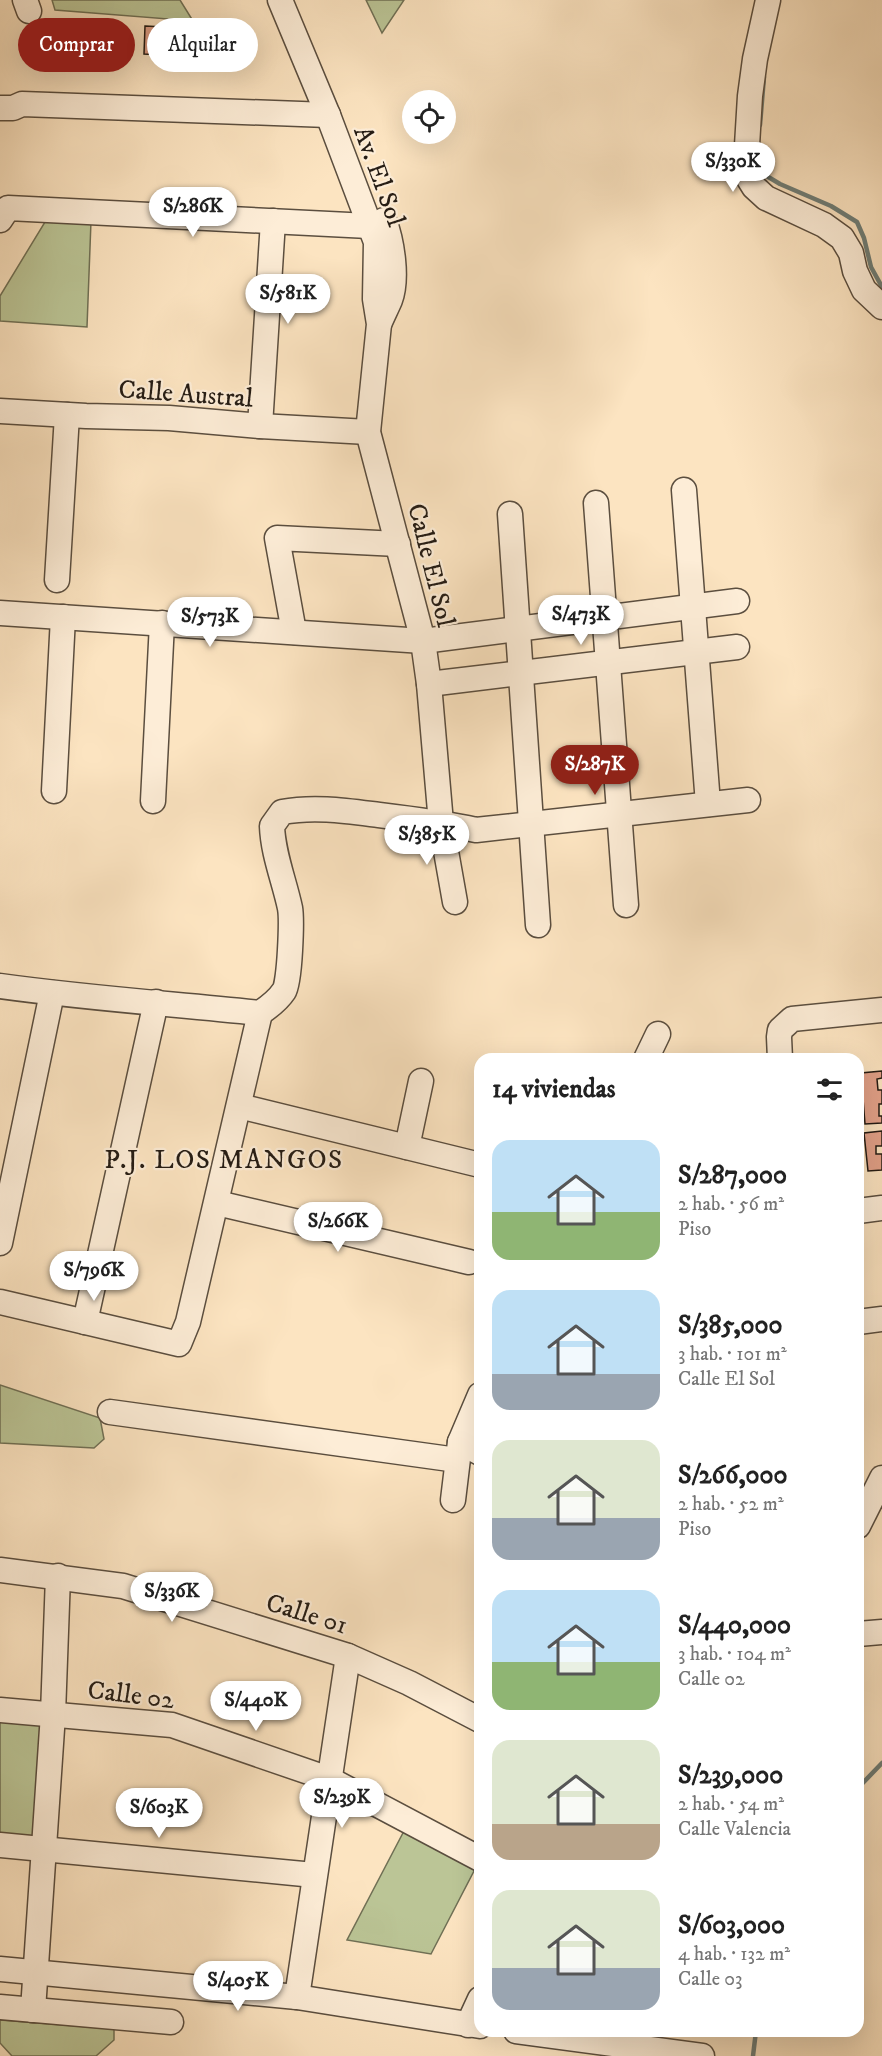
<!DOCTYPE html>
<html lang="es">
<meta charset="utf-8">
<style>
:root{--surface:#fff;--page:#f2f2f2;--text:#222;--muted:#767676;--accent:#8f2418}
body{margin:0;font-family:"IM FELL DW Pica",serif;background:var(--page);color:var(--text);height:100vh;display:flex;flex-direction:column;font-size:22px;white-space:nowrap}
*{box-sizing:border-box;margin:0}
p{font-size:20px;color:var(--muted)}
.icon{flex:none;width:33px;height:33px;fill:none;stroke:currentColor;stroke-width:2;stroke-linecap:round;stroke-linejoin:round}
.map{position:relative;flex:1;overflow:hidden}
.panel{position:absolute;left:474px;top:1053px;width:390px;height:984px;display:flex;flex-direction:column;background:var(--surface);border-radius:18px;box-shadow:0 6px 24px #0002}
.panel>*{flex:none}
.guide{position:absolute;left:18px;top:18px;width:366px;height:54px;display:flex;gap:12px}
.buttons{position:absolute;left:402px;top:90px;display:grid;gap:12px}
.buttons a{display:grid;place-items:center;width:54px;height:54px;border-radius:50%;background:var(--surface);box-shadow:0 6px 24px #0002;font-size:30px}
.price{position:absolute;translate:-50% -51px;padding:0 14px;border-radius:21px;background:#fff;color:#222;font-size:20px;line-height:39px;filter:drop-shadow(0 2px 3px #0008)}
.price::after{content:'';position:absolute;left:50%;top:36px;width:18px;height:14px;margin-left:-9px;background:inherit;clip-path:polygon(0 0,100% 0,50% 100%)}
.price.on{background:var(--accent);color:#fff}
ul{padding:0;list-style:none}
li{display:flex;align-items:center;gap:18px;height:150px;padding:0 18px}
li span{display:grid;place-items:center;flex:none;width:168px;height:120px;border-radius:18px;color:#555}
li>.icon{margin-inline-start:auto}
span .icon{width:72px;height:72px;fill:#fffc;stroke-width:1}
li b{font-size:26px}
h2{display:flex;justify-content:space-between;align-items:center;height:72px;padding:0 18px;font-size:26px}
.pill{padding:0 21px;border-radius:27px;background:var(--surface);box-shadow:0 6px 24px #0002;font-size:21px;line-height:54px}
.pill.on{background:var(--accent);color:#fff}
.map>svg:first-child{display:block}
</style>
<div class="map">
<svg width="882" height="2056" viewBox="0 0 882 2056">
<rect width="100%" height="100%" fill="#fce4c1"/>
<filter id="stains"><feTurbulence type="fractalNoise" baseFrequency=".00333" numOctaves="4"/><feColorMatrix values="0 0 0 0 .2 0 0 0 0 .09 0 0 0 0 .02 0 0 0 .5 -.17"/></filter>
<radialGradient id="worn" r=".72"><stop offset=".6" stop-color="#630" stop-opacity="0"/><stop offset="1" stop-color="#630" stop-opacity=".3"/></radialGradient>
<!-- green -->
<g fill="#bbc596" stroke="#707055" stroke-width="1.5">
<path d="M52 0H180L193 21 55 10Z"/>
<path d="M366 0H404L382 33Z"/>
<path d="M48 217 91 221 87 327 0 321V296Z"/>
<path d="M0 1385 100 1418 104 1439 94 1448 0 1443Z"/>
<path d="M0 1720 42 1724 34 1838 0 1835Z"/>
<path d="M404 1831 475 1869 431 1954 347 1940Z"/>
<path d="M0 2020 114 2029V2040L96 2056H12L0 2043Z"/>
</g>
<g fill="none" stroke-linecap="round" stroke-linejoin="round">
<!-- stream -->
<g stroke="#6f7d76" stroke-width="4.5">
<path d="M760 125 764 77"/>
<path d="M758 151 765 175 780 184 831 206 857 222 864 238 871 267 882 287"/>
<path d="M858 1788 882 1763"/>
<path d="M753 2056 756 2031"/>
</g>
</g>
<!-- building -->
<g fill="#e2a188" stroke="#251c14" stroke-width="1.5">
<path d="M145 26 164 27 163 55 144 54Z"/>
<path d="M882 1071V1078L877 1079 878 1090H882V1104H879V1116H882V1123L865 1124 861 1073Z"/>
<path d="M882 1131V1146H876V1154H882V1170L868 1171 864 1133Z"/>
</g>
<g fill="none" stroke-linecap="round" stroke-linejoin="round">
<!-- minor casing -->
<g stroke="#5b4e3f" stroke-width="27">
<g id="minor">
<path d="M25 0 29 11"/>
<path d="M280 0 328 115 376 242 375 299 379 324 368 432 423 641 429 684 441 823 455 902"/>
<path d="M768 0 755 59 750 96 746 162 749 179 754 187 766 198 824 225 842 238 851 253 855 271 864 290 882 307"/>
<path d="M0 108H13L22 104 328 115"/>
<path d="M0 220 8 208 369 226"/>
<path d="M380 322C383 315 387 307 390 300 398 278 392 241 384 220"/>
<path d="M0 411 86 416 169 418 260 426 368 432"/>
<path d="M260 426 273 221"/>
<path d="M684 490 708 804"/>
<path d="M596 503 626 905"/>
<path d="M510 514 538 925"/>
<path d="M57 580 67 415"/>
<path d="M0 613 423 641 737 601"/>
<path d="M294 632 277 538 398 544"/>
<path d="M429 684 737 647"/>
<path d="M54 791 63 617"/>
<path d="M153 801 162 623"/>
<path d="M0 986C86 998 174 1004 260 1013 269 1007 278 1000 284 991 290 982 292 919 290 908 284 880 273 854 272 826L282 812C315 806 347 811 379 815 412 819 444 823 476 830L748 800"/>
<path d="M646 1059 658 1034"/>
<path d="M780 1059 779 1037 780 1030 792 1019 882 1010"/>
<path d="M239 1106 480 1165"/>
<path d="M407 1147 421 1081"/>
<path d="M217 1203 469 1262"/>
<path d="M858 1211 882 1208"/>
<path d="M0 1243 52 993"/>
<path d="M0 1302 179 1344 188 1322 260 1013"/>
<path d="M85 1322 156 1002"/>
<path d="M858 1322 882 1319"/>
<path d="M110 1412 457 1460"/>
<path d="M460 1442 480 1453"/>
<path d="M453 1500 460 1442 480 1395"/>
<path d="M858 1526 882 1478"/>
<path d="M0 1570 123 1586 348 1656 409 1683 480 1720"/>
<path d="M858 1634 882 1632"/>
<path d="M0 1710 172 1725 329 1779 480 1859"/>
<path d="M0 1845 314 1875"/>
<path d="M0 1969 297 1997 480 2026"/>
<path d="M297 1997 348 1656"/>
<path d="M0 2007 171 2022"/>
<path d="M33 2010 53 1714 58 1576"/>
<path d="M468 2025 480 1999"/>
<path d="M516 2031 702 2056"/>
</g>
</g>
<!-- minor -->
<use href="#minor" stroke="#fdedd7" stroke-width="24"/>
</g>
<g text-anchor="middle" stroke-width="4.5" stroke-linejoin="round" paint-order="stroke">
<!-- street labels -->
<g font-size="26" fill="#251c14" stroke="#fdedd7">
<text transform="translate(380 176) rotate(70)" y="9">Av. El Sol</text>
<text transform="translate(186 393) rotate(4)" y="9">Calle Austral</text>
<text transform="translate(432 565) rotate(76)" y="9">Calle El Sol</text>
<text transform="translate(307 1613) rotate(17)" y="9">Calle 01</text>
<text transform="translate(131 1694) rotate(7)" y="9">Calle 02</text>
</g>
<!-- neighbourhood labels -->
<g font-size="27" letter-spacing="1.5" fill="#251c14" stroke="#fdedd7">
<text x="224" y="1168">P.J. LOS MANGOS</text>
</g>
</g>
<rect width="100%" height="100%" filter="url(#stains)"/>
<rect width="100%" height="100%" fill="url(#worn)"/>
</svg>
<div class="buttons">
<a><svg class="icon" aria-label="locate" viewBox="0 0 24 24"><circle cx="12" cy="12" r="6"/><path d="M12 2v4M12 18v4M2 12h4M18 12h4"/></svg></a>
</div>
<b class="price" style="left:733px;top:193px">S/330K</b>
<b class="price" style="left:193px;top:238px">S/286K</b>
<b class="price" style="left:288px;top:325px">S/581K</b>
<b class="price" style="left:581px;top:646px">S/473K</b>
<b class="price" style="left:210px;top:648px">S/573K</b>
<b class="price on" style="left:595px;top:796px">S/287K</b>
<b class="price" style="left:427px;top:866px">S/385K</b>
<b class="price" style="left:338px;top:1253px">S/266K</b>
<b class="price" style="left:94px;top:1302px">S/796K</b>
<b class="price" style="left:172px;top:1623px">S/336K</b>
<b class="price" style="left:256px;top:1732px">S/440K</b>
<b class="price" style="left:342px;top:1829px">S/239K</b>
<b class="price" style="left:159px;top:1839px">S/603K</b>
<b class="price" style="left:238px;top:2012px">S/405K</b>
<div class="guide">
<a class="pill on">Comprar</a>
<a class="pill">Alquilar</a>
</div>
<section class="panel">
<h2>14 viviendas<svg class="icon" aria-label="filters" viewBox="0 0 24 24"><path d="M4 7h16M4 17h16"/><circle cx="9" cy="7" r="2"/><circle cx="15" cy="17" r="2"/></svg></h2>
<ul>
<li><span style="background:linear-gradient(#bfe0f5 60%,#8fb573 0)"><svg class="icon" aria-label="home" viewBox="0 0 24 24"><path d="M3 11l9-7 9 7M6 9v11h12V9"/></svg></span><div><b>S/287,000</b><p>2 hab. · 56 m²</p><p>Piso</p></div></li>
<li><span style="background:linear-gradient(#bfe0f5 70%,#9aa5b1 0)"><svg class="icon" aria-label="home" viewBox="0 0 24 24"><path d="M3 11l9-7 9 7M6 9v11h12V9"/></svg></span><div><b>S/385,000</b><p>3 hab. · 101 m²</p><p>Calle El Sol</p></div></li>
<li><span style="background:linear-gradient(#dfe7d0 65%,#9aa5b1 0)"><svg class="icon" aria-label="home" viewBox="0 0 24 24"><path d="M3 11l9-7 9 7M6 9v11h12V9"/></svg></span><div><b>S/266,000</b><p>2 hab. · 52 m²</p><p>Piso</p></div></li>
<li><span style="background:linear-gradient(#bfe0f5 60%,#8fb573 0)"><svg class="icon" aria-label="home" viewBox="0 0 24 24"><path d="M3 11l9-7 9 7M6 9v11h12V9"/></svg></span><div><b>S/440,000</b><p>3 hab. · 104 m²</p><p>Calle 02</p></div></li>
<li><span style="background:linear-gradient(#dfe7d0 70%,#b9a48a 0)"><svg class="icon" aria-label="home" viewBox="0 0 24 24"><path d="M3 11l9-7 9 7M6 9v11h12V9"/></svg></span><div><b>S/239,000</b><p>2 hab. · 54 m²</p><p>Calle Valencia</p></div></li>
<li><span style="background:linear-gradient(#dfe7d0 65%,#9aa5b1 0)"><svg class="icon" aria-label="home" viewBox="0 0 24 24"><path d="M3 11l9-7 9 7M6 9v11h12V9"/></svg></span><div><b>S/603,000</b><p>4 hab. · 132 m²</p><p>Calle 03</p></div></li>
</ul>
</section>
</div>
